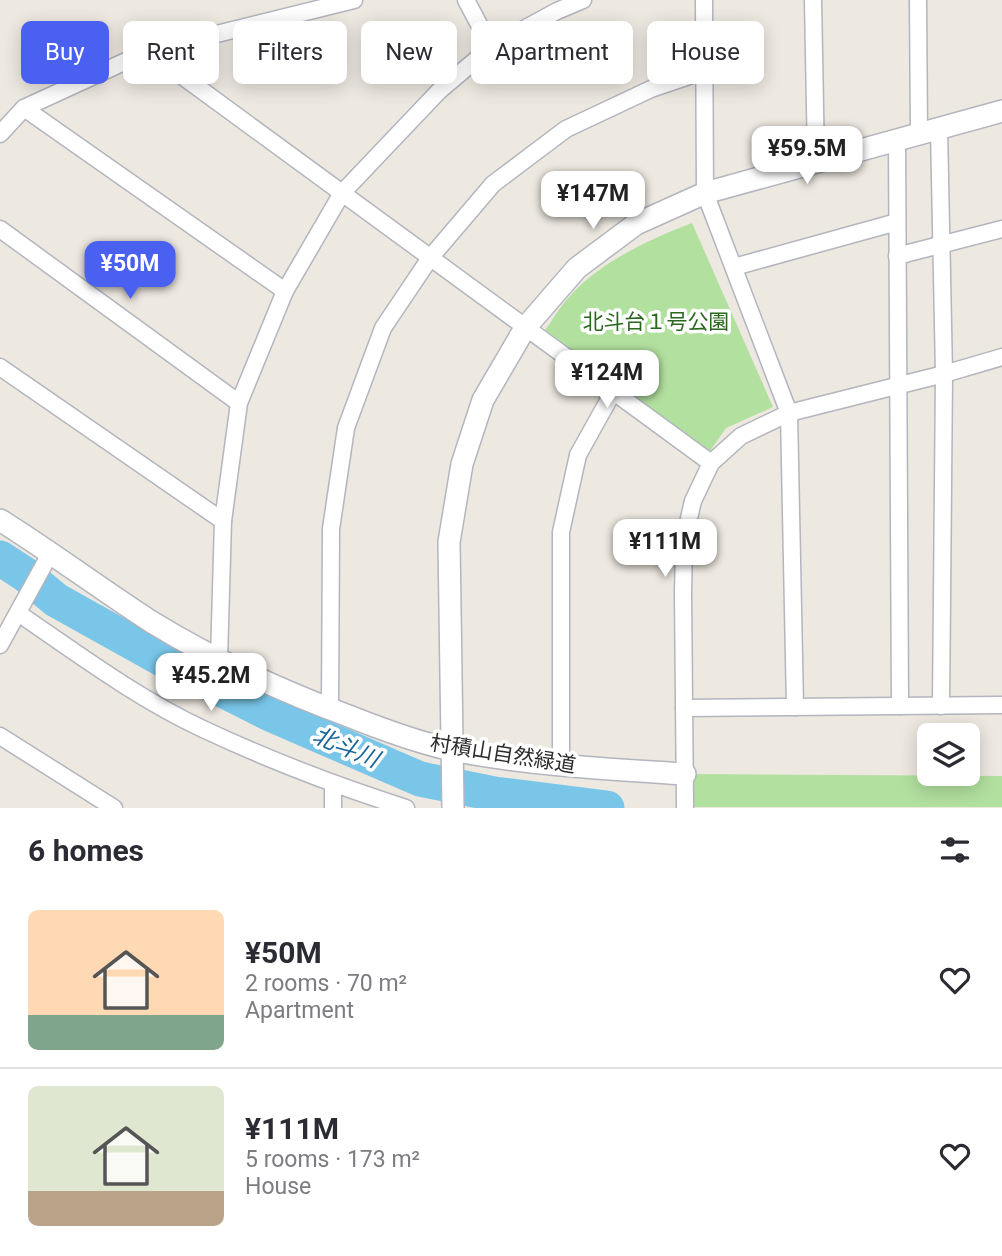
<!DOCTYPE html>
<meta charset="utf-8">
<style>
:root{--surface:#fff;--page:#f2f2f3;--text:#2b2b33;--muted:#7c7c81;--line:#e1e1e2;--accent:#4960f1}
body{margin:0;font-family:Roboto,"Noto Sans JP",sans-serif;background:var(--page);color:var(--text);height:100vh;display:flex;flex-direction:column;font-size:26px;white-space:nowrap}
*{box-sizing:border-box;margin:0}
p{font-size:23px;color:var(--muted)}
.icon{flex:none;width:38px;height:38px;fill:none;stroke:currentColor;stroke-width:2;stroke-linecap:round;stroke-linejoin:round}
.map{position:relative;height:808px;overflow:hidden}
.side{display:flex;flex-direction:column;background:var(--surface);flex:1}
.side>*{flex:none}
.banner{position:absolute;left:21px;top:21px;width:961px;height:63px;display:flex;gap:14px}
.fabs{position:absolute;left:917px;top:723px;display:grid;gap:14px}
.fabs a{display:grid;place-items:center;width:63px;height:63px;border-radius:10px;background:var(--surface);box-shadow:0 4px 18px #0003;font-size:35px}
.price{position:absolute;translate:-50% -60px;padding:0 16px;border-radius:14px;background:#fff;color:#222;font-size:23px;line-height:46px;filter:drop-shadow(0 2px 4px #0008)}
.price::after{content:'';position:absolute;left:50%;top:42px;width:21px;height:16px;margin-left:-10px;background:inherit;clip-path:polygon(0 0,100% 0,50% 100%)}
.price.current{background:var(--accent);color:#fff}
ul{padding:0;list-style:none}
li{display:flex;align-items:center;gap:21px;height:175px;padding:0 28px}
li+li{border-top:2px solid var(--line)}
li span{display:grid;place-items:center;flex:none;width:196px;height:140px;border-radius:10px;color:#555}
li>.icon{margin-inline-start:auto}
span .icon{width:84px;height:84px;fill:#fffc;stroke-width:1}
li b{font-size:30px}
h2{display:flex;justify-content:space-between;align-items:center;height:84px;padding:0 28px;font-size:30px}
.tag{padding:0 24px;border-radius:10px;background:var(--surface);box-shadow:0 4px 18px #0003;font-size:24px;line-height:63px}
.tag.current{background:var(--accent);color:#fff}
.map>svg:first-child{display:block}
</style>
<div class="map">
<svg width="1002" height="808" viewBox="0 0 1002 808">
<rect width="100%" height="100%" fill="#ede8e0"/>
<!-- green -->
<g fill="#b2e09f">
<path d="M692 223 773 407 726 428 710 451 545 330C554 318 561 305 571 295 600 262 652 238 692 223Z"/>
<path d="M685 774 1002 776V807H685Z"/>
</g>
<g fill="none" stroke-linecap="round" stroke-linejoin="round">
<!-- river -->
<path stroke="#79c6e9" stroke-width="35" d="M0 558 26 575 56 600 169 663 270 714 420 779 494 794 607 808"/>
<!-- street casing -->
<g stroke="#b3b5bf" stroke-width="19">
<g id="street">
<path d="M466 0 491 47"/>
<path d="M704 0 705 193 789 413 795 707"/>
<path d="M813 0 816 161"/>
<path d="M918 0 919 133"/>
<path d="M148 51 711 463"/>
<path d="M24 108 285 291"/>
<path d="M939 128 944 374 941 706"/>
<path d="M0 134 24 108 148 51 354 0"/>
<path d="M897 139 900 706"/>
<path d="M0 229 239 403"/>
<path d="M897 256 1002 229"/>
<path d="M734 267 897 222"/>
<path d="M0 367 223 521"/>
<path d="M18 613C78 654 137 698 203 729 269 760 337 786 406 808"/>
<path d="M0 645 51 552"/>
<path d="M219 659 223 521 239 403 285 291 342 193 439 91 491 47 557 11 583 0"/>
<path d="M684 708 1002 705"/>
<path d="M330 709 331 529 346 428 383 328 430 258 493 184 566 129 651 89 704 71"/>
<path d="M0 736 114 808"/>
<path d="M561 765V532L578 455 613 392"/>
<path d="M333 785V808"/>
<path d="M685 808 683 594 684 540 693 501 711 463 741 436 789 413 944 374 1002 357"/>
</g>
</g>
<!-- secondary casing -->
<g stroke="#b3b5bf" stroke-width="24">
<g id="secondary">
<path d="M0 520C51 552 99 588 150 621 212 659 279 690 346 715 381 729 416 742 452 750 529 765 607 769 685 774"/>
<path d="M453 808 449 542 462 464 483 400 525 328 577 268 636 224 705 193 1002 111"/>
</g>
</g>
<!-- street -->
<use href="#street" stroke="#fff" stroke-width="16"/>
<!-- secondary -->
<use href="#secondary" stroke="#fff" stroke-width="21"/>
</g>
<g text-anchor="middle" stroke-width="7" stroke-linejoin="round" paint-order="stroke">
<!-- park labels -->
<g font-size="21" fill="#2a671f" stroke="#fff">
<text x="656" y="329">北斗台１号公園</text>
</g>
<!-- street labels -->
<g font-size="21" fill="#2c2c2c" stroke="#fff">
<text transform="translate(503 754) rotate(9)" y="7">村積山自然緑道</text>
</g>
<!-- water labels -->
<g font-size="23" font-style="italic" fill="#156498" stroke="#fff">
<text transform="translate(346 747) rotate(23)" y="8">北斗川</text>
</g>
</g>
</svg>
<div class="fabs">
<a><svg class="icon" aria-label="layers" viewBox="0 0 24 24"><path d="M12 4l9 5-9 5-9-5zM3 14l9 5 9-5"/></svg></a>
</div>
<b class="price" style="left:807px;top:186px">¥59.5M</b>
<b class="price" style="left:593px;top:231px">¥147M</b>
<b class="price current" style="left:130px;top:301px">¥50M</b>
<b class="price" style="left:607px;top:410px">¥124M</b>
<b class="price" style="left:665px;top:579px">¥111M</b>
<b class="price" style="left:211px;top:713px">¥45.2M</b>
<div class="banner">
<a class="tag current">Buy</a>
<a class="tag">Rent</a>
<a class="tag">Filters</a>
<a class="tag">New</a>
<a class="tag">Apartment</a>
<a class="tag">House</a>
</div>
</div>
<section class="side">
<h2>6 homes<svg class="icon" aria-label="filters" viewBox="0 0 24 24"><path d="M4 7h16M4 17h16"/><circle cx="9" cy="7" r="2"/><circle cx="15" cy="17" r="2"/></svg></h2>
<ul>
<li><span style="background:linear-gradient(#ffd9b3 75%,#7fa58c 0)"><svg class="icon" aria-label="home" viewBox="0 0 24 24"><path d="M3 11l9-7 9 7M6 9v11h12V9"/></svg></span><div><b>¥50M</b><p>2 rooms · 70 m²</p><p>Apartment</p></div><svg class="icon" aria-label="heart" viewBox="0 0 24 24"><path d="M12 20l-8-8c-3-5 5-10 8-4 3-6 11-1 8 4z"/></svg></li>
<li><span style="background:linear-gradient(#dfe7d0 75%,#b9a48a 0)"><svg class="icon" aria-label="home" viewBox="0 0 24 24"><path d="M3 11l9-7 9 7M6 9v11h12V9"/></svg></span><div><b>¥111M</b><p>5 rooms · 173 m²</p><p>House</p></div><svg class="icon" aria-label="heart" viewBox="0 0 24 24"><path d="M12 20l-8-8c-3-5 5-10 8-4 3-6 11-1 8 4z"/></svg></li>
</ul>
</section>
